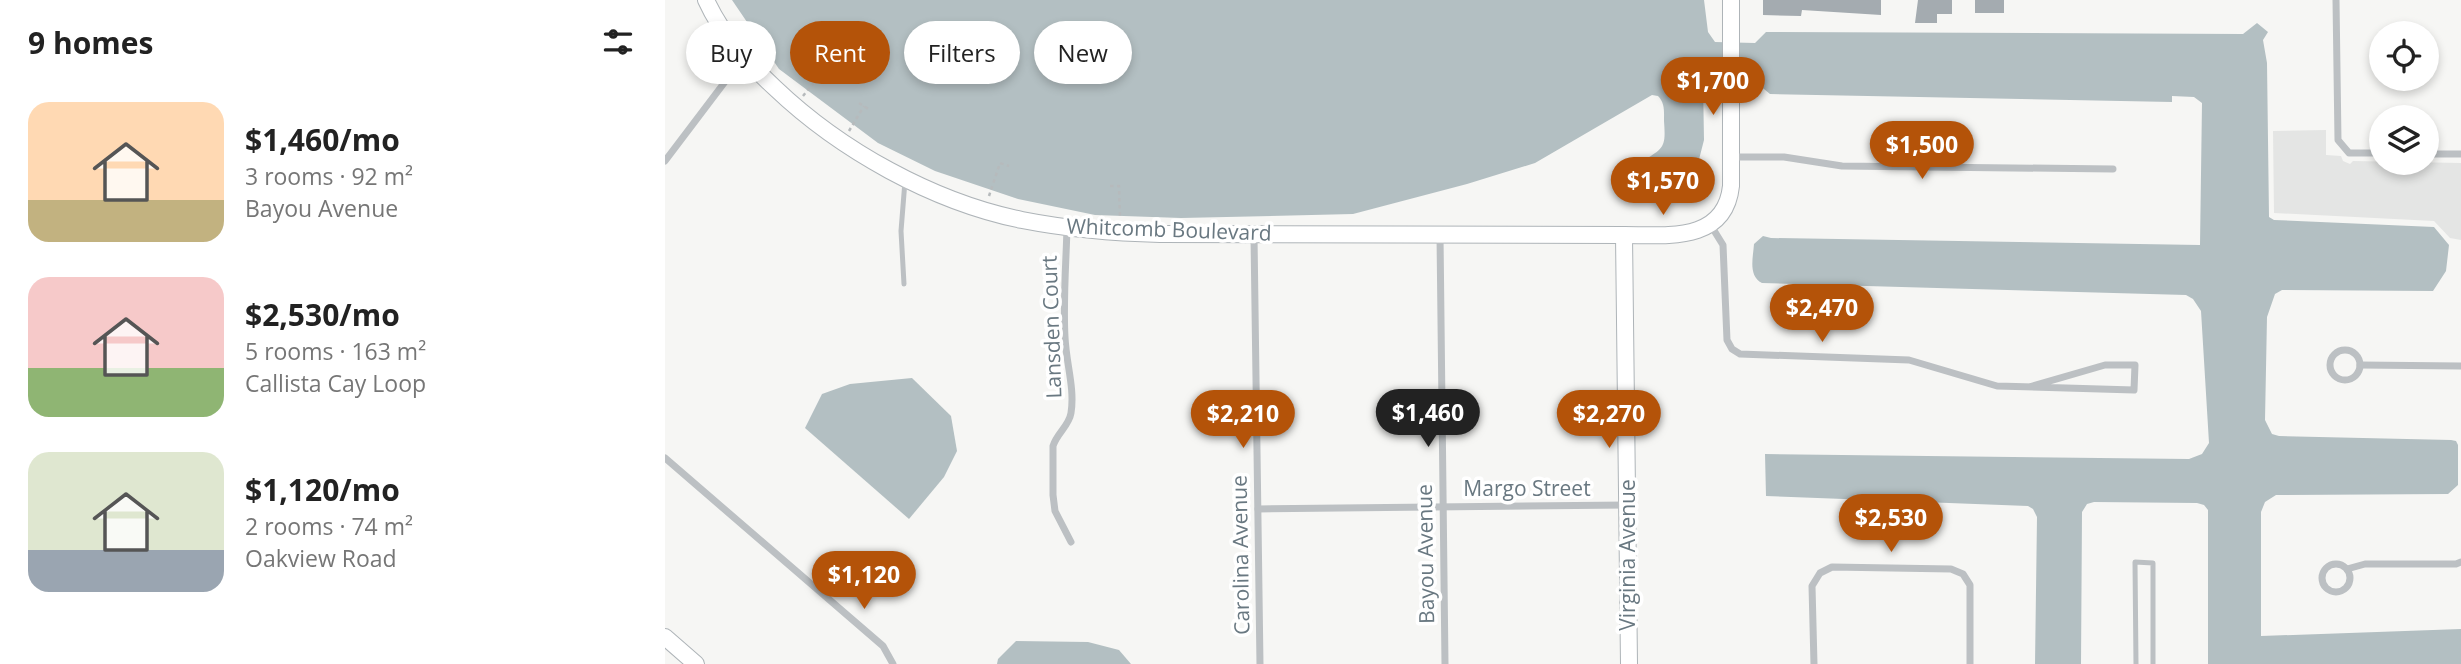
<!DOCTYPE html>
<meta charset="utf-8">
<style>
:root{--surface:#fff;--page:#f2f2f2;--text:#222;--muted:#767676;--accent:#b45309}
body{margin:0;font-family:"Open Sans",sans-serif;background:var(--page);color:var(--text);height:100vh;display:flex;flex-direction:column;font-size:26px;white-space:nowrap}
*{box-sizing:border-box;margin:0}
p{font-size:23px;color:var(--muted)}
.icon{flex:none;width:38px;height:38px;fill:none;stroke:currentColor;stroke-width:2;stroke-linecap:round;stroke-linejoin:round}
.map{position:relative;flex:1;overflow:hidden}
.details{display:flex;flex-direction:column;background:var(--surface);width:665px}
.details>*{flex:none}
.guide{position:absolute;left:21px;top:21px;width:665px;height:63px;display:flex;gap:14px}
.tools{position:absolute;left:1704px;top:21px;display:grid;gap:14px}
.tools a{display:grid;place-items:center;width:70px;height:70px;border-radius:50%;background:var(--surface);box-shadow:0 4px 10px #0003;font-size:35px}
.price{position:absolute;translate:-50% -60px;padding:0 16px;border-radius:24px;background:var(--accent);color:#fff;font-size:23px;line-height:46px;filter:drop-shadow(0 2px 4px #0008)}
.price::after{content:'';position:absolute;left:50%;top:42px;width:21px;height:16px;margin-left:-10px;background:inherit;clip-path:polygon(0 0,100% 0,50% 100%)}
.price.active{background:#222;color:#fff}
ul{padding:0;list-style:none}
li{display:flex;align-items:center;gap:21px;height:175px;padding:0 28px}
li span{display:grid;place-items:center;flex:none;width:196px;height:140px;border-radius:21px;color:#555}
li>.icon{margin-inline-start:auto}
span .icon{width:84px;height:84px;fill:#fffc;stroke-width:1}
li b{font-size:30px}
h2{display:flex;justify-content:space-between;align-items:center;height:84px;padding:0 28px;font-size:30px}
.tag{padding:0 24px;border-radius:32px;background:var(--surface);box-shadow:0 4px 10px #0003;font-size:24px;line-height:63px}
.tag.active{background:var(--accent);color:#fff}
main{display:flex;flex:1;min-height:0}
.map>svg:first-child{display:block}
</style>
<main>
<section class="details">
<h2>9 homes<svg class="icon" aria-label="filters" viewBox="0 0 24 24"><path d="M4 7h16M4 17h16"/><circle cx="9" cy="7" r="2"/><circle cx="15" cy="17" r="2"/></svg></h2>
<ul>
<li><span style="background:linear-gradient(#ffd9b3 70%,#c2b280 0)"><svg class="icon" aria-label="home" viewBox="0 0 24 24"><path d="M3 11l9-7 9 7M6 9v11h12V9"/></svg></span><div><b>$1,460/mo</b><p>3 rooms · 92 m²</p><p>Bayou Avenue</p></div></li>
<li><span style="background:linear-gradient(#f6c9c9 65%,#8fb573 0)"><svg class="icon" aria-label="home" viewBox="0 0 24 24"><path d="M3 11l9-7 9 7M6 9v11h12V9"/></svg></span><div><b>$2,530/mo</b><p>5 rooms · 163 m²</p><p>Callista Cay Loop</p></div></li>
<li><span style="background:linear-gradient(#dfe7d0 70%,#9aa5b1 0)"><svg class="icon" aria-label="home" viewBox="0 0 24 24"><path d="M3 11l9-7 9 7M6 9v11h12V9"/></svg></span><div><b>$1,120/mo</b><p>2 rooms · 74 m²</p><p>Oakview Road</p></div></li>
</ul>
</section>
<div class="map">
<svg width="1796" height="664" viewBox="0 0 1796 664">
<rect width="100%" height="100%" fill="#f6f6f4"/>
<!-- built -->
<path fill="#e4e5e4" d="M1661 130V155L1676 156 1678 161 1685 164 1688 161 1796 163V240L1785 238 1769 221 1609 213 1608 131Z"/>
<!-- water -->
<g fill="#b3bfc2">
<path d="M67 0H1039L1043 32 1050 42 1090 43 1101 32 1578 34 1592 23 1603 32 1598 40 1602 63 1604 217 1609 220 1769 227 1784 245 1781 271 1768 291 1617 290 1610 294 1602 317 1600 420 1607 434 1614 436 1786 440 1791 441 1793 445V485L1783 494 1611 495 1600 502 1596 512V636L1796 629V664H1543V510L1539 505 1532 503 1429 502 1422 504 1417 512 1416 664H1370L1372 517 1368 509 1363 506 1101 496 1100 454 1524 459 1537 454 1544 443 1536 311 1528 299 1521 295 1097 283C1083 276 1088 258 1089 244L1098 236 1106 238 1535 245 1537 103 1529 97 1507 96V102L1105 94 1081 74 1046 72 1038 83 1039 140 1030 175 1034 188 1032 196C1013 203 947 212 964 173 967 167 970 165 976 162 999 148 1001 148 999 121 999 111 1000 103 993 96L987 95 870 163 802 184 688 214 516 218 430 215 353 199 270 171 213 143 114 69Z"/>
<path d="M247 378 286 416 292 451 279 477 244 519 140 428 157 394 185 384Z"/>
<path d="M351 641 423 642 454 650 466 664H332L333 659Z"/>
</g>
<!-- building -->
<g fill="#a4abb0">
<path d="M1098 0H1216V15L1137 10 1136 16 1098 15Z"/>
<path d="M1253 0H1287V14H1272V23H1250Z"/>
<rect x="1310" y="0" width="29" height="13"/>
</g>
<g fill="none" stroke-linecap="round" stroke-linejoin="round">
<!-- secondary casing -->
<g stroke="#aeb4b8" stroke-width="18">
<g id="secondary">
<path d="M41 0C57 35 82 62 110 88 175 150 268 202 357 220 403 229 449 233 495 234L959 235C1001 235 1060 243 1066 186V0"/>
<path d="M959 235 964 664"/>
<path d="M0 637 31 664"/>
</g>
</g>
<!-- path -->
<g stroke="#b6babc" stroke-width="2.5" stroke-dasharray="3.5 3.5" stroke-linecap="butt">
<path d="M138 96 162 66 151 58"/>
<path d="M194 103 205 110"/>
<path d="M184 131 199 106"/>
<path d="M445 186H454L455 218"/>
<path d="M324 196 335 163 344 166"/>
</g>
<!-- lane -->
<g stroke="#bcc0c3" stroke-width="5">
<path d="M239 284 236 231 240 181"/>
<path d="M1471 664 1470 562 1488 563V664"/>
</g>
<!-- street -->
<g stroke="#bcc0c3" stroke-width="7">
<path d="M1671 0 1673 140 1684 153H1717"/>
<path d="M1762 154H1796"/>
<path d="M1067 157H1119L1177 166 1448 169"/>
<path d="M0 161 78 58"/>
<path d="M1045 224 1058 245 1062 340 1067 349 1075 354 1244 360 1332 386 1469 390 1470 365H1440L1364 387"/>
<path d="M402 228C401 264 398 301 400 337 401 363 410 388 406 413 404 426 392 433 388 446V495L390 511 406 542"/>
<path d="M775 235 780 664"/>
<path d="M589 236 595 664"/>
<circle cx="1680" cy="365" r="15"/>
<path d="M1695 365 1796 366"/>
<path d="M0 458 218 646 228 664"/>
<path d="M593 509 962 505"/>
<circle cx="1671" cy="578" r="14"/>
<path d="M1682 569 1700 564H1791L1796 562"/>
<path d="M1149 664 1147 586 1155 573 1167 567 1286 569 1298 574 1305 585V664"/>
</g>
<!-- secondary -->
<use href="#secondary" stroke="#fff" stroke-width="16"/>
</g>
<g text-anchor="middle" stroke-width="7" stroke-linejoin="round" paint-order="stroke">
<!-- street labels -->
<g font-size="21" fill="#697881" stroke="#fff">
<text transform="translate(504 230) rotate(2)" y="7">Whitcomb Boulevard</text>
<text transform="translate(387 327) rotate(-92)" y="7">Lansden Court</text>
<text x="862" y="496">Margo Street</text>
<text transform="translate(761 554) rotate(-91)" y="7">Bayou Avenue</text>
<text transform="translate(576 555) rotate(-91)" y="7">Carolina Avenue</text>
<text transform="translate(963 555) rotate(-90)" y="7">Virginia Avenue</text>
</g>
</g>
</svg>
<div class="tools">
<a><svg class="icon" aria-label="locate" viewBox="0 0 24 24"><circle cx="12" cy="12" r="6"/><path d="M12 2v4M12 18v4M2 12h4M18 12h4"/></svg></a>
<a><svg class="icon" aria-label="layers" viewBox="0 0 24 24"><path d="M12 4l9 5-9 5-9-5zM3 14l9 5 9-5"/></svg></a>
</div>
<b class="price" style="left:1048px;top:117px">$1,700</b>
<b class="price" style="left:1257px;top:181px">$1,500</b>
<b class="price" style="left:998px;top:217px">$1,570</b>
<b class="price" style="left:1157px;top:344px">$2,470</b>
<b class="price active" style="left:763px;top:449px">$1,460</b>
<b class="price" style="left:578px;top:450px">$2,210</b>
<b class="price" style="left:944px;top:450px">$2,270</b>
<b class="price" style="left:1226px;top:554px">$2,530</b>
<b class="price" style="left:199px;top:611px">$1,120</b>
<div class="guide">
<a class="tag">Buy</a>
<a class="tag active">Rent</a>
<a class="tag">Filters</a>
<a class="tag">New</a>
</div>
</div>
</main>
